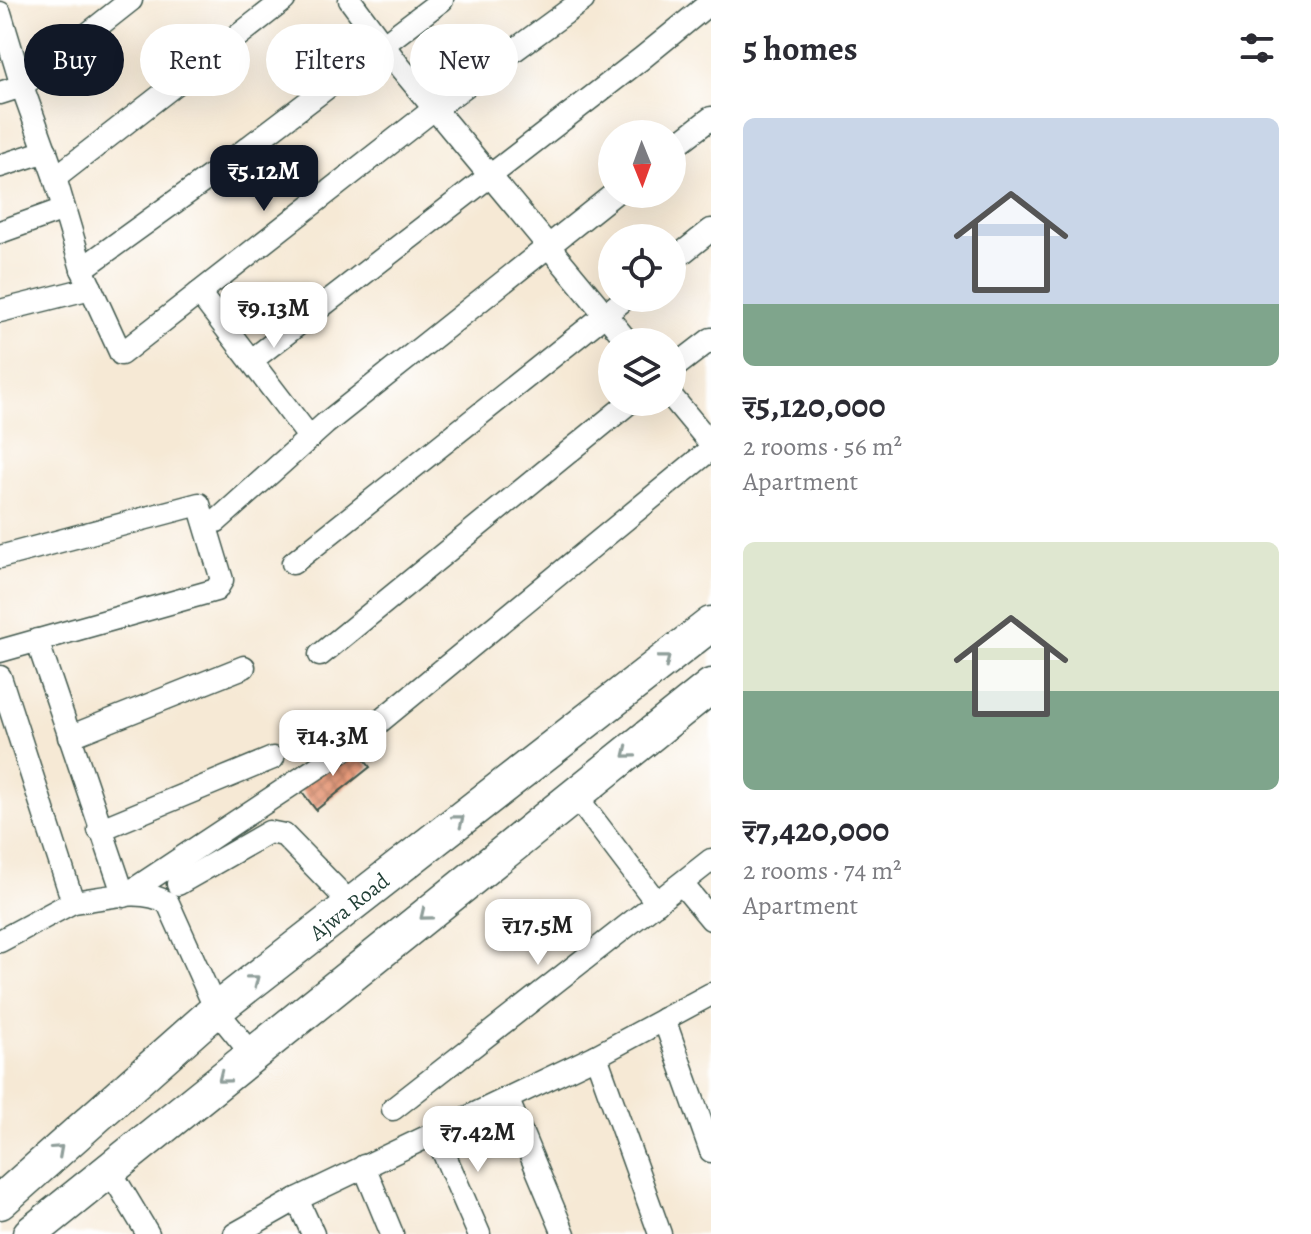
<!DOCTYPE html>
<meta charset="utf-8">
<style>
:root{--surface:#fff;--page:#f7f7f7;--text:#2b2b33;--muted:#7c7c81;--accent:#111827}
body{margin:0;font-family:Alegreya,serif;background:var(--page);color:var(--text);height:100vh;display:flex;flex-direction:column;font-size:30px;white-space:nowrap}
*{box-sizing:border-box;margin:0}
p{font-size:26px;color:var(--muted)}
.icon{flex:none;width:44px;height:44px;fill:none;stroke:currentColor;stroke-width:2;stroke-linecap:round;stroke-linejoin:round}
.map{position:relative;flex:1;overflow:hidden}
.panel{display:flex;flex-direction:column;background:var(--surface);width:600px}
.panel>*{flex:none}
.top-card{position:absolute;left:24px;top:24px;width:566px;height:72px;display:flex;gap:16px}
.needle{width:52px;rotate:179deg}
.buttons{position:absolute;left:598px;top:120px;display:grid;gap:16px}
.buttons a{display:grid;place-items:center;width:88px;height:88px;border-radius:50%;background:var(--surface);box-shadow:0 8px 32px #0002;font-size:40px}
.price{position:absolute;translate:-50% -68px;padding:0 18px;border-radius:16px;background:#fff;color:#222;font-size:26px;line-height:52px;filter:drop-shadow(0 2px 4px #0008)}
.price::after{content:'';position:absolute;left:50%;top:48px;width:24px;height:18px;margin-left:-12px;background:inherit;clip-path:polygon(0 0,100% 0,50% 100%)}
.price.active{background:var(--accent);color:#fff}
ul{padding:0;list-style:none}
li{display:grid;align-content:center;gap:16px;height:424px;padding:0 32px}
li span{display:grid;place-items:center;height:248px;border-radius:12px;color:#555}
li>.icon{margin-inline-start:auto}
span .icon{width:144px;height:144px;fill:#fffc;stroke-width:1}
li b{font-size:34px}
h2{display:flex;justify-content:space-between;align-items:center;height:96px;padding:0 32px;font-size:34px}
.pill{padding:0 28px;border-radius:36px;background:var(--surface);box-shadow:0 8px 32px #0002;font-size:28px;line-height:72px}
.pill.active{background:var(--accent);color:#fff}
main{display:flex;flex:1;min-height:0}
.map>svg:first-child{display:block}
</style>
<main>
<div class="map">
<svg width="711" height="1234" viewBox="0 0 711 1234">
<defs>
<pattern id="building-cross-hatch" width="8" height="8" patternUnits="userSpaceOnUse" patternTransform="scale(2)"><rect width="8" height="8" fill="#e59878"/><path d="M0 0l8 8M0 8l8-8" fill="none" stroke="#b97d63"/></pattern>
</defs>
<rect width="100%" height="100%" fill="#fff"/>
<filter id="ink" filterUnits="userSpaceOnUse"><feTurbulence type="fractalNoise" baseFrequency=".0125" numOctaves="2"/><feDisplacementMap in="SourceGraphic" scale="16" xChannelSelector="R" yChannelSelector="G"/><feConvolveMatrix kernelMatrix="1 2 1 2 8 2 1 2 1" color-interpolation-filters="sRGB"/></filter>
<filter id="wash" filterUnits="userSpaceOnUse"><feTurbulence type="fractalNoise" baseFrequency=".006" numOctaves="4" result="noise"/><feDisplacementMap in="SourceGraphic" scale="32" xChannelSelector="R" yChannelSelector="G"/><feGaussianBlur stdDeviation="1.8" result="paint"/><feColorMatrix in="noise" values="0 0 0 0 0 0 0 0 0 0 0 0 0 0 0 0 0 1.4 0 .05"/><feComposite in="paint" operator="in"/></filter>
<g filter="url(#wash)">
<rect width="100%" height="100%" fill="#f6e9d5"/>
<g id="blocks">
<!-- building -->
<path fill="url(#building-cross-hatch)" d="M355 748 370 767 316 810 297 785Z"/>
</g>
</g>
<g filter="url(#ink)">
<use href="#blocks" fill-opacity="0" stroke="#3f574c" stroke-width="2"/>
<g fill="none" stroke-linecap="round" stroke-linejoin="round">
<!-- street casing -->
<g stroke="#3f574c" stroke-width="25">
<g id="street">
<path d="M350 0 399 66 628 342"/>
<path d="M0 13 22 86 55 178 82 269 121 354 434 109 583 0"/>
<path d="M0 93 22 86 131 0"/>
<path d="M672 148 711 118"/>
<path d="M0 166 46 151"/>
<path d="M55 178 284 0"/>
<path d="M0 232 64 209"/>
<path d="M672 261 711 230"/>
<path d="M82 269 212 175 442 0"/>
<path d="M199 293 310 438"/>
<path d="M0 311 91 288"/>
<path d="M252 360 641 59 711 2"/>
<path d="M672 369 711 339"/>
<path d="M672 397 711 444"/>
<path d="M217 521 325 424 614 194"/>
<path d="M0 557 199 504 222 580 216 590 0 651"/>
<path d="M293 563 626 298"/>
<path d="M37 640 124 896 350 746 711 449"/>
<path d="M320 655 630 402"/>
<path d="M0 677 73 902C102 899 142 886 168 903L216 1010 252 1054"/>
<path d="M69 737 244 667"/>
<path d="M575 795 657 903"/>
<path d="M99 830 273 758"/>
<path d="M178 884 269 832 284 835 351 904"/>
<path d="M682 884 711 919"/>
<path d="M0 941 73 902"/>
<path d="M664 1019 711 1151"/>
<path d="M596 1056 660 1234"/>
<path d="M507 1098 564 1234"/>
<path d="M393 1109 711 860"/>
<path d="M435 1133 479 1234"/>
<path d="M364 1166 392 1234"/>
<path d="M109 1169 148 1234"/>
<path d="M297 1199 313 1234"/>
<path d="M235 1234 297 1199 596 1056 711 994"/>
</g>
</g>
<!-- primary casing -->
<g stroke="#3f574c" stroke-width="37">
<g id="primary">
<path d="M0 1202 216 1010 711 624"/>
<path d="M30 1234 711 686"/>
</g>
</g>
<!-- street -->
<use href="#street" stroke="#fff" stroke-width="22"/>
<!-- primary -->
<use href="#primary" stroke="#fff" stroke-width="34"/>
</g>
<!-- one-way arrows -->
<defs><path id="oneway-chevron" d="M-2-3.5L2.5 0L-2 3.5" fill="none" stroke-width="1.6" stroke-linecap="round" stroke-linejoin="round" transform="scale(2)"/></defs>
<g stroke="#8f9e9a">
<use href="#oneway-chevron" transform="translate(665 660) rotate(-38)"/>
<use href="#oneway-chevron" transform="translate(628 753) rotate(141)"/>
<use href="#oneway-chevron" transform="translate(459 820) rotate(-38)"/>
<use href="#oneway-chevron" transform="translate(425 915) rotate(141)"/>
<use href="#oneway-chevron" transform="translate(254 980) rotate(-38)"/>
<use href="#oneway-chevron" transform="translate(223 1078) rotate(141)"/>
<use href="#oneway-chevron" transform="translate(58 1150) rotate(-42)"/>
</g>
</g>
<g text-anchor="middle" stroke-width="6" stroke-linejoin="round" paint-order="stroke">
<!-- street labels -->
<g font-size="22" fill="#1f3d34" stroke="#fff">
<text transform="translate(349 906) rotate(-38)" y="8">Ajwa Road</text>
</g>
</g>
</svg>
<div class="buttons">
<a><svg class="needle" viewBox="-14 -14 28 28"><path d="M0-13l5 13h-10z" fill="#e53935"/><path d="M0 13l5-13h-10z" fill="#7c7c81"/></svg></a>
<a><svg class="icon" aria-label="locate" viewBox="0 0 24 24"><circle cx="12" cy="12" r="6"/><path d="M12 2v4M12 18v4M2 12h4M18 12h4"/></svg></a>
<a><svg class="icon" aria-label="layers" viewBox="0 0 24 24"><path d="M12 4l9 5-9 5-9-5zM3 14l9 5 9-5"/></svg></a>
</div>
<b class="price active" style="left:264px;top:213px">₹5.12M</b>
<b class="price" style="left:274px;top:350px">₹9.13M</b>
<b class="price" style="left:333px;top:778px">₹14.3M</b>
<b class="price" style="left:538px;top:967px">₹17.5M</b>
<b class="price" style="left:478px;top:1174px">₹7.42M</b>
<div class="top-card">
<a class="pill active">Buy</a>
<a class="pill">Rent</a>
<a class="pill">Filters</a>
<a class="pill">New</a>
</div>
</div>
<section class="panel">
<h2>5 homes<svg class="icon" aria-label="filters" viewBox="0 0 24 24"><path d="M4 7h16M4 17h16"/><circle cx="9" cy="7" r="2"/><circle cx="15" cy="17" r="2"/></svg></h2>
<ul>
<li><span style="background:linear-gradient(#c9d6e8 75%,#7fa58c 0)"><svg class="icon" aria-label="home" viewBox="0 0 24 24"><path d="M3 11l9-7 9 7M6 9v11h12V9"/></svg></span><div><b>₹5,120,000</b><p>2 rooms · 56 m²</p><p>Apartment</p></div></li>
<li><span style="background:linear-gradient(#dfe7d0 60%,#7fa58c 0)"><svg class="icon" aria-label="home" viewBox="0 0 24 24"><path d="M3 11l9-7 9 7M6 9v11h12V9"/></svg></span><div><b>₹7,420,000</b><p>2 rooms · 74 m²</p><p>Apartment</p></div></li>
</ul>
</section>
</main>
